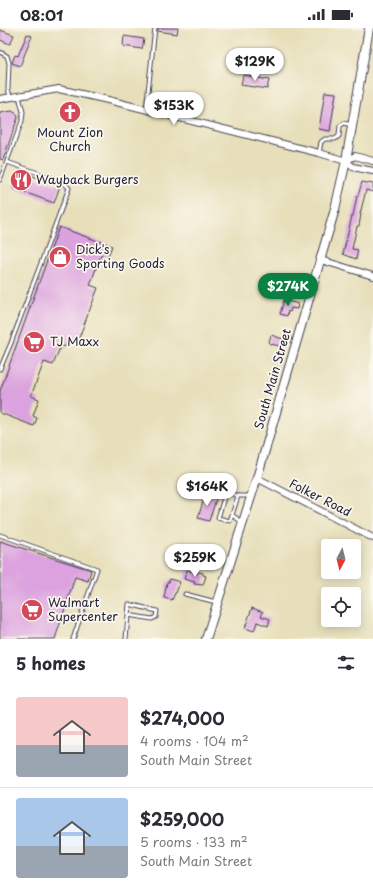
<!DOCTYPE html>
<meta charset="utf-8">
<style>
:root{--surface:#fff;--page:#f7f7f7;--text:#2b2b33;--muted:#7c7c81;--line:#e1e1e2;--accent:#0b8043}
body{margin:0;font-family:"Playpen Sans",sans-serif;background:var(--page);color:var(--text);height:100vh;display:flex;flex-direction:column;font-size:15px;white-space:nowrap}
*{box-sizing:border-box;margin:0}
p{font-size:13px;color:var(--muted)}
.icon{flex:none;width:22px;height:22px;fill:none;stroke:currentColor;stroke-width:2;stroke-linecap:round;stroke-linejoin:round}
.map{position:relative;height:611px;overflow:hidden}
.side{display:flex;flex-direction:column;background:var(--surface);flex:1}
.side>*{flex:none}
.needle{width:26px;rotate:187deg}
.fabs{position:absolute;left:321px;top:511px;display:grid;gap:8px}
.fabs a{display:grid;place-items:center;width:40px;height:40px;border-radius:4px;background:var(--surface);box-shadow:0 2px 10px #0003;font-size:20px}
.price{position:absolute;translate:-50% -34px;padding:0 9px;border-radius:14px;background:#fff;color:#222;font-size:13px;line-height:26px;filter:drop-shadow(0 1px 2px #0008)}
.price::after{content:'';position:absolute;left:50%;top:24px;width:12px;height:9px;margin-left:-6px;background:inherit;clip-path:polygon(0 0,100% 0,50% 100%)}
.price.current{background:var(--accent);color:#fff}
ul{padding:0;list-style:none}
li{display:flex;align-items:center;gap:12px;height:100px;padding:0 16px}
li+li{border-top:1px solid var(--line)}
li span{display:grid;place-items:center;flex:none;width:112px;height:80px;border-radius:4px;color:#555}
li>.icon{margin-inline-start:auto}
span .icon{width:48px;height:48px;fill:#fffc;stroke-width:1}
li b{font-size:17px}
h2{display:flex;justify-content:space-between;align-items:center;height:48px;padding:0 16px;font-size:17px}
.status{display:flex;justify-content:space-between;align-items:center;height:28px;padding:0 20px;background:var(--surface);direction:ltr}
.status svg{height:11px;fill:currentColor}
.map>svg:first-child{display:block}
</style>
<div class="status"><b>08:01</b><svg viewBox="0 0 49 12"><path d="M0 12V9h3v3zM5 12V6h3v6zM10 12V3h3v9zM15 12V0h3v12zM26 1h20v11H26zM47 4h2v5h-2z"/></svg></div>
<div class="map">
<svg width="373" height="611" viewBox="0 0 373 611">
<rect width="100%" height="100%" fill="#fbf7ec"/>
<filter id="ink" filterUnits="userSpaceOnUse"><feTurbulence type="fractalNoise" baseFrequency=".025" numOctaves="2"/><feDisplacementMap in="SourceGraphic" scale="8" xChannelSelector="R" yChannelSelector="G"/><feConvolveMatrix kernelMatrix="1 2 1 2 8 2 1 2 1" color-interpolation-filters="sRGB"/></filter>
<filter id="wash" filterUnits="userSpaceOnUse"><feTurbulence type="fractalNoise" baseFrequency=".012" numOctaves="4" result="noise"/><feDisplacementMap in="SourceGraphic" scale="16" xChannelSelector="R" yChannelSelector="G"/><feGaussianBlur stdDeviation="0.9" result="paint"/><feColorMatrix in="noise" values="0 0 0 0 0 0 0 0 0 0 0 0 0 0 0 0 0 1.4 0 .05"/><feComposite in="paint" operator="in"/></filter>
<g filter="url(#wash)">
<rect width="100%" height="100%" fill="#e7dfba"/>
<g id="blocks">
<!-- building -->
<g fill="#dca2df">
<path d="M158 0H178L177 6 158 3Z"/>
<path d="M0 2 14 7 10 16 0 12Z"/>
<path d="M27 6 32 8 20 38 12 35 15 27 18 28Z"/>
<path d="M124 8 144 11 142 21 123 18Z"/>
<path d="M243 47 269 52 267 61 241 57Z"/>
<path d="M325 64 336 65 330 103 319 101Z"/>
<path d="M12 83 17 86 18 89 3 132 0 131V85Z"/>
<path d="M19 143 60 158 54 175 13 160Z"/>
<path d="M362 154 373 156V164L366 162 360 186H361L359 198H357L352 221 358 222 356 231 343 226 352 188H353L357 168H358Z"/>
<path d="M59 199 112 218 108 228 101 227 90 257 98 260 77 315 68 312 65 319 61 317 53 337 44 334 31 368 39 371 33 388 37 390 34 398 0 385V363Z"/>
<path d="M284 272 298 276 297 281 291 280 290 284 288 283 287 288 280 286Z"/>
<path d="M271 307 286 312 284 319 271 316 269 314Z"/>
<path d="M206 464 217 468 209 493 198 490Z"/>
<path d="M0 513 91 542 88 553 75 549 55 611H0Z"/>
<path d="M187 542 197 546 198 544 203 545V547L206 548 203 557 194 556 195 554 184 551Z"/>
<path d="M170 551 180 554 176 565H175L172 572 164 570 167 554H169Z"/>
<path d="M252 580 263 584 261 588 270 591 268 598 257 594 254 603 245 600Z"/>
</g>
</g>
</g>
<g filter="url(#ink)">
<use href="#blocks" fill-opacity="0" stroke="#403e4e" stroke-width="1"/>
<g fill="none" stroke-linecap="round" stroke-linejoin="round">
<!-- service casing -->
<g stroke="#403e4e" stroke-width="5">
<g id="service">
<path d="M0 24 7 28 9 35 8 60 10 69"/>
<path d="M146 82 155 0"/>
<path d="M319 125 321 114 325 111H335L339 108 340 98 344 95 351 97"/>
<path d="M0 152 22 93 23 84 19 68"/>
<path d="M0 341 11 315 69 160 64 155 58 152 7 134"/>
<path d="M232 487 230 493 218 490 226 463 238 468"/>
<path d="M242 494 232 487 238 468H251"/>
<path d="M0 507 97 541 73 611"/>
<path d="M185 566 216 574"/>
<path d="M126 611 129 576 157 583 156 589 152 591 128 587"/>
</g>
</g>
<!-- minor casing -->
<g stroke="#403e4e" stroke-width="8">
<g id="minor">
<path d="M0 71 59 61 108 72 319 125 346 133 353 139 373 143"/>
<path d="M346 133 355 128 373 133"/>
<path d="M321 232 373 248"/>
<path d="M257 450 373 510"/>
</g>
</g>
<!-- tertiary casing -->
<g stroke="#403e4e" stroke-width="10">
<path id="tertiary" d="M206 611 257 450 335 181 346 133 369 0"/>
</g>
<!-- service -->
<use href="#service" stroke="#fff" stroke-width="3"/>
<!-- minor -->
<use href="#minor" stroke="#fff" stroke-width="6"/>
<!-- tertiary -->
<use href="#tertiary" stroke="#fff" stroke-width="8"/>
</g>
</g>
<!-- icons -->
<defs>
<g id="church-disc" transform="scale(1.15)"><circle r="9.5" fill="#d1495b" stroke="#fbf7ec"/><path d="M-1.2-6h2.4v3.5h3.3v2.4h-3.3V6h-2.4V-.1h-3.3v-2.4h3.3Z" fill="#fff"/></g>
<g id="restaurant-disc" transform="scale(1.15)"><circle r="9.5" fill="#d1495b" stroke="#fbf7ec"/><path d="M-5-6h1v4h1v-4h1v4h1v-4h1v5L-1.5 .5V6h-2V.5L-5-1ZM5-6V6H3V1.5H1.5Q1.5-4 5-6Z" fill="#fff"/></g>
<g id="shop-disc" transform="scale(1.15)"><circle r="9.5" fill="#d1495b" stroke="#fbf7ec"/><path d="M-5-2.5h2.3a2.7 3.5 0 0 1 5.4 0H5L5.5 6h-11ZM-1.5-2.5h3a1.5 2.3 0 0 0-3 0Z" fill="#fff"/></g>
<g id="supermarket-disc" transform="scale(1.15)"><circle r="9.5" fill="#d1495b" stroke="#fbf7ec"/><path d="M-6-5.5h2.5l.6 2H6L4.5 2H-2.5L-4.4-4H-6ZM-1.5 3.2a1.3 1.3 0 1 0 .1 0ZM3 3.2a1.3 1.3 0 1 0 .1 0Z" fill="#fff"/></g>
</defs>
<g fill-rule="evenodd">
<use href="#church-disc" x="70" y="84"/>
<use href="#restaurant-disc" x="21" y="152"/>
<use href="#shop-disc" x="60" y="229"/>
<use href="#supermarket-disc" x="34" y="314"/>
<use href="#supermarket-disc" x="32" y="582"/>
</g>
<g text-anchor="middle" stroke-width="3.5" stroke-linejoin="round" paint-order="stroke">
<!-- poi labels -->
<g font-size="12" fill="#22223b" stroke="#fbf7ec" text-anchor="start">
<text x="70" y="109" text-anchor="middle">Mount Zion<tspan x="70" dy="14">Church</tspan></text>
<text x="36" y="156">Wayback Burgers</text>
<text x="76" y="226">Dick's<tspan x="76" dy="14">Sporting Goods</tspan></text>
<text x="50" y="318">TJ Maxx</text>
<text x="48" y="579">Walmart<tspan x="48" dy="14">Supercenter</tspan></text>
</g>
<!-- street labels -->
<g font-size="12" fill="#22223b" stroke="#fbf7ec">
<text transform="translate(273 351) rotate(-74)" y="4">South Main Street</text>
<text transform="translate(320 470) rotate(27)" y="4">Folker Road</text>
</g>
</g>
</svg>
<div class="fabs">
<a><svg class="needle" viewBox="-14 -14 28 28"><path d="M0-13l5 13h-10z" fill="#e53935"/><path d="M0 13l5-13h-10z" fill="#7c7c81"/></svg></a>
<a><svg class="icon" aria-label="locate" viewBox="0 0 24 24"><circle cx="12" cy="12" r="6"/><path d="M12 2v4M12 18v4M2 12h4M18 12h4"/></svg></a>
</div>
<b class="price" style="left:255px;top:54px">$129K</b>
<b class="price" style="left:174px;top:98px">$153K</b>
<b class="price current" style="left:288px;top:279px">$274K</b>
<b class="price" style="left:207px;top:479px">$164K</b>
<b class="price" style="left:195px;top:550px">$259K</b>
</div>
<section class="side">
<h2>5 homes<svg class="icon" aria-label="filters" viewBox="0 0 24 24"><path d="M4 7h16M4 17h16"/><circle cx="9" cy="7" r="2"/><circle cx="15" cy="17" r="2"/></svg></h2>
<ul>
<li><span style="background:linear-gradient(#f6c9c9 60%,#9aa5b1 0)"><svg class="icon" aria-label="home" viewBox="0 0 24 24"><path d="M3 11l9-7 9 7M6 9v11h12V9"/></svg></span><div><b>$274,000</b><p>4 rooms · 104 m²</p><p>South Main Street</p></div></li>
<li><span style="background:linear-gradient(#a9c7e8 60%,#9aa5b1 0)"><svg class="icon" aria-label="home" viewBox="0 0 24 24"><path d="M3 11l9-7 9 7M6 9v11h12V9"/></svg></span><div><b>$259,000</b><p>5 rooms · 133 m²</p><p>South Main Street</p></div></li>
</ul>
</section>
